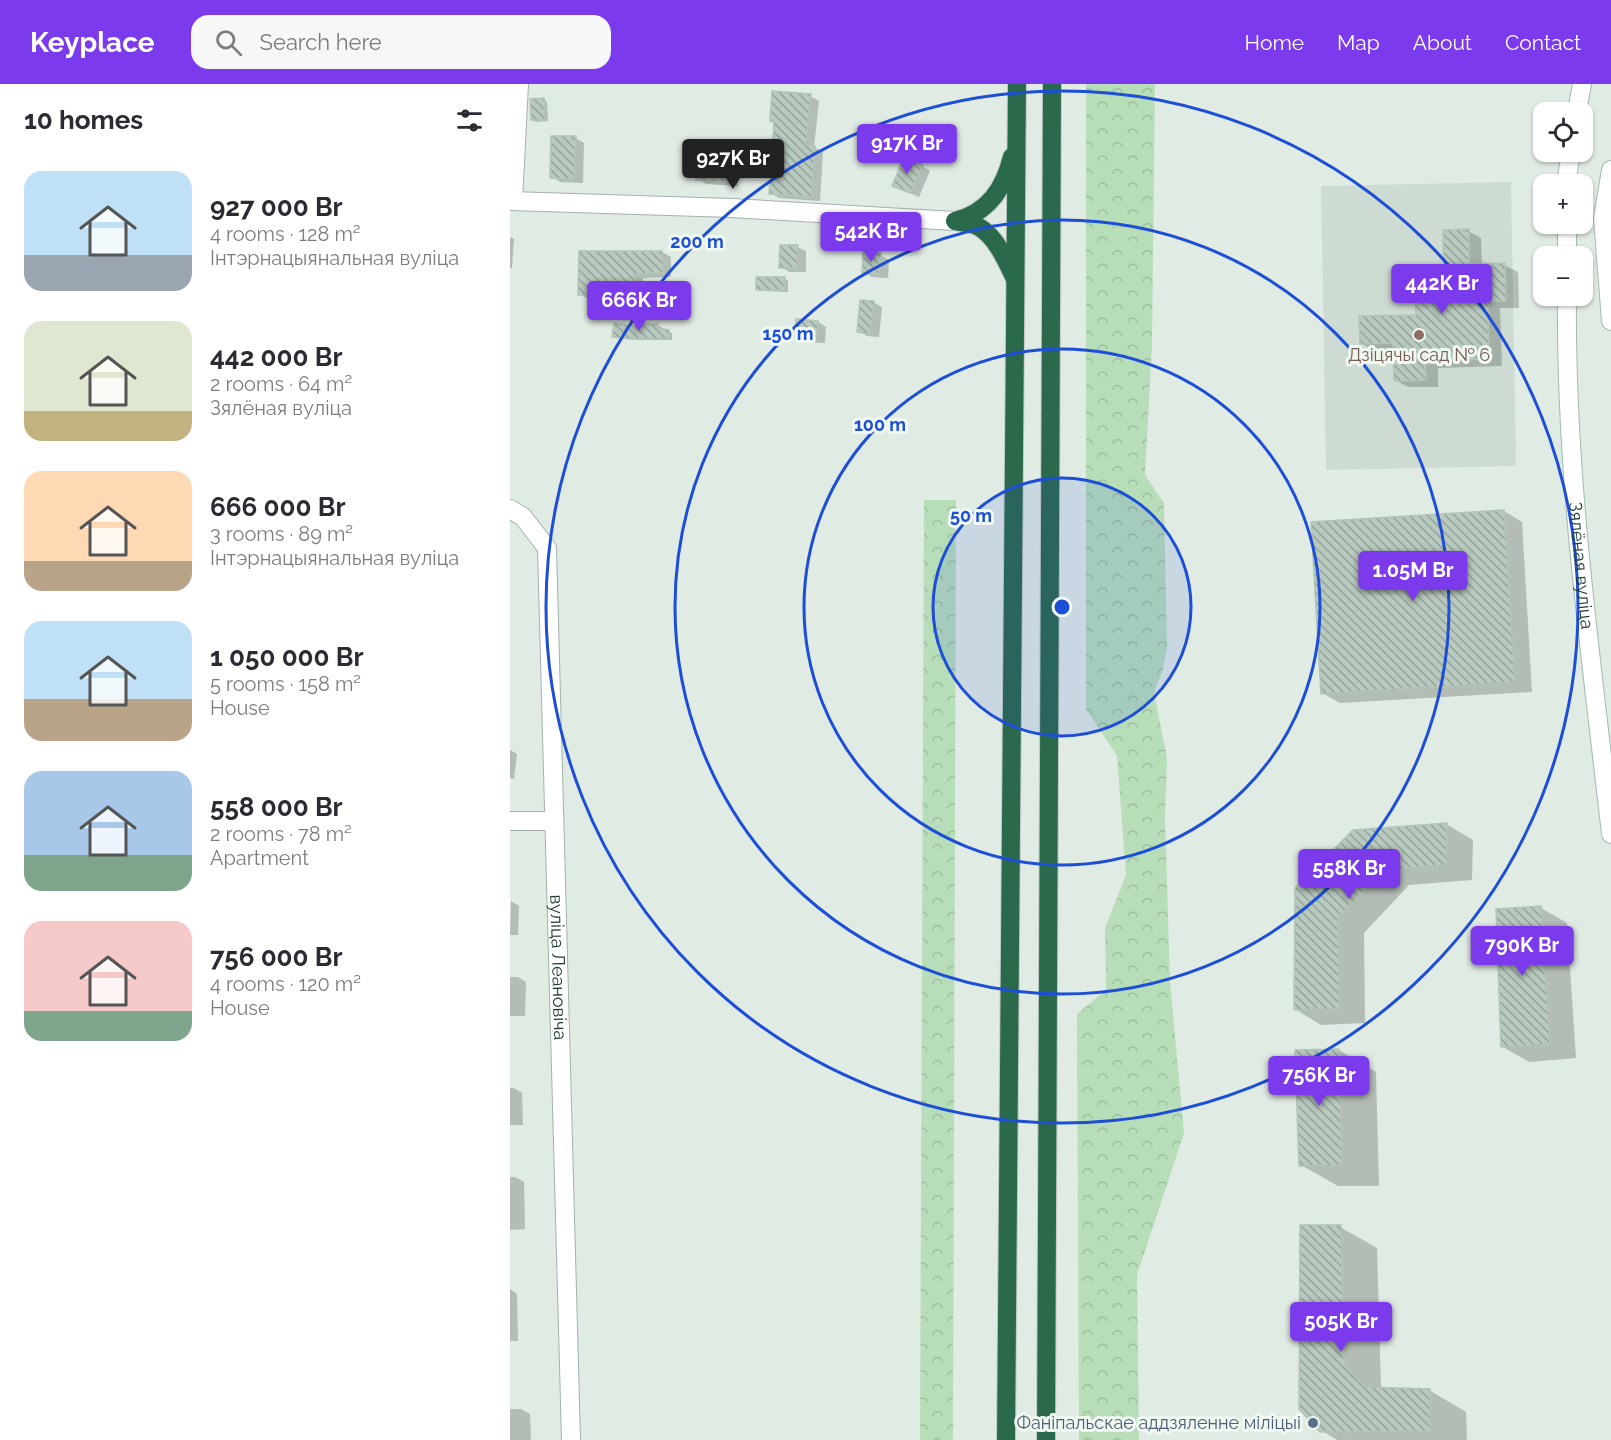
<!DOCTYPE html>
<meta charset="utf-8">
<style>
:root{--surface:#fff;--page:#f7f7f7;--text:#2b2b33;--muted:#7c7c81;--accent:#7c3aed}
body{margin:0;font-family:Raleway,sans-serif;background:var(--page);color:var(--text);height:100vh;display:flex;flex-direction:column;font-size:22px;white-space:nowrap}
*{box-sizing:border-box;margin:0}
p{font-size:20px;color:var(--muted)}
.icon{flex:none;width:33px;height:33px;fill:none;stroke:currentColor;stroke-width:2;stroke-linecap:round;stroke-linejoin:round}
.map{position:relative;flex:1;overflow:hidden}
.side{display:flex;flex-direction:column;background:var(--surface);width:510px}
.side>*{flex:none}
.buttons{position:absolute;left:1023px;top:18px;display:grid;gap:12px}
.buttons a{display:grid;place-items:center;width:60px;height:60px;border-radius:12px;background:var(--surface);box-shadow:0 2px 4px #0004;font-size:30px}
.price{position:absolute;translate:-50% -51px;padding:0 14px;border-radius:6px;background:var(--accent);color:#fff;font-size:20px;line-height:39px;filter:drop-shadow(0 2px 3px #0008)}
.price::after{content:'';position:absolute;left:50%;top:36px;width:18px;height:14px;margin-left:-9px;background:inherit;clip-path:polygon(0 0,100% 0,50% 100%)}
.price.current{background:#222;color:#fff}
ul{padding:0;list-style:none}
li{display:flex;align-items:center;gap:18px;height:150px;padding:0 24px}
li span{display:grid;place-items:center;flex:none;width:168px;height:120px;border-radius:18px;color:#555}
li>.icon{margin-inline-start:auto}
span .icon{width:72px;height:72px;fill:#fffc;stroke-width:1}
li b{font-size:26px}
h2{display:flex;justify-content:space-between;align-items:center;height:72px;padding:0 24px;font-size:26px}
header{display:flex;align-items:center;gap:36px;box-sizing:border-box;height:84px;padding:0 30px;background:var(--accent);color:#fff}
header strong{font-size:28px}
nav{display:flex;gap:33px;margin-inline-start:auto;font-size:21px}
.search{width:420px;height:54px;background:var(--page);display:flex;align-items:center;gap:15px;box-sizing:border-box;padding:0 21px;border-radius:18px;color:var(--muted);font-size:22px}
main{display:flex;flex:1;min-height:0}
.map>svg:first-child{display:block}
</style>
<header>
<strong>Keyplace</strong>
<div class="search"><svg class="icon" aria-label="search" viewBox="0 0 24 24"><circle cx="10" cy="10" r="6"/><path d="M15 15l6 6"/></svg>Search here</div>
<nav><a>Home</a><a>Map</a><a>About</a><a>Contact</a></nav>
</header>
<main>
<section class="side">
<h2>10 homes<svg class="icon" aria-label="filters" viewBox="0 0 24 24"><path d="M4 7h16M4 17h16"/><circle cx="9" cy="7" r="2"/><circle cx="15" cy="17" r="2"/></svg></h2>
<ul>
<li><span style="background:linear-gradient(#bfe0f5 70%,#9aa5b1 0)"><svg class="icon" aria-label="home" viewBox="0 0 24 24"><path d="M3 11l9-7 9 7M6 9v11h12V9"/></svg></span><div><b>927 000 Br</b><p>4 rooms · 128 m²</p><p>Інтэрнацыянальная вуліца</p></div></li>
<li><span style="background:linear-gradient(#dfe7d0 75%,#c2b280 0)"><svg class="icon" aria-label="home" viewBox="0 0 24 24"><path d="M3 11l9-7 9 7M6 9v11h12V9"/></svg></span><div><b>442 000 Br</b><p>2 rooms · 64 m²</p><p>Зялёная вуліца</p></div></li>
<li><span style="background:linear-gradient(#ffd9b3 75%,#b9a48a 0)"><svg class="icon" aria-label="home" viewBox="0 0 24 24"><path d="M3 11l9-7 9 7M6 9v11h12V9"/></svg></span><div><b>666 000 Br</b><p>3 rooms · 89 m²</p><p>Інтэрнацыянальная вуліца</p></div></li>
<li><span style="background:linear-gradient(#bfe0f5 65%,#b9a48a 0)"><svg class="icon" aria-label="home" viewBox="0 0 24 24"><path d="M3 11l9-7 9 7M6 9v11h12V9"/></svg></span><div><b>1 050 000 Br</b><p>5 rooms · 158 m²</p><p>House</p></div></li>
<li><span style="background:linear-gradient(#a9c7e8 70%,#7fa58c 0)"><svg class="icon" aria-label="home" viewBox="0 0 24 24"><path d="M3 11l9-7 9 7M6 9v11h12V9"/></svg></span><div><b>558 000 Br</b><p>2 rooms · 78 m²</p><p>Apartment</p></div></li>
<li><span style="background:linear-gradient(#f6c9c9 75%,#7fa58c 0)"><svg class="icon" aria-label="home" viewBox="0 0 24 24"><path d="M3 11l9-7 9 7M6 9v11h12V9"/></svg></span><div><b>756 000 Br</b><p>4 rooms · 120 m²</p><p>House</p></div></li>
</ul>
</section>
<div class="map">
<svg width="1101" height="1356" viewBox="0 0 1101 1356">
<defs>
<pattern id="forest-crowns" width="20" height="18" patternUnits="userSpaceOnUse" patternTransform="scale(1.5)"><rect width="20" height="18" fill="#b8ddb9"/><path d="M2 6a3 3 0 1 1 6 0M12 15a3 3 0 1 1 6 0" fill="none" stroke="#9ebf9f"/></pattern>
<pattern id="building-back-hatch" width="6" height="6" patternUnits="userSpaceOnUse" patternTransform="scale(1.5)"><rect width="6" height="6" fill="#b8c9be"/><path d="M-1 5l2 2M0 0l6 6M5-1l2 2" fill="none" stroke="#95a49b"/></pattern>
</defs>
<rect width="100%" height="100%" fill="#e0ebe3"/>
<!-- built -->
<path fill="#cedbd2" d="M1001 98 1006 382 816 386 811 102Z"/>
<!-- forest -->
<g fill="url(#forest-crowns)">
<path d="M576 0H645L642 261 635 391 654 419 657 564 653 585 644 609 657 674 655 734 660 898 674 1049 627 1191 629 1356H569L567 930 596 906 595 844 616 791 607 672 576 625Z"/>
<path d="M414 416H446L443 1356H410Z"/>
</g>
<!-- shadow -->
<g fill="#0003">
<path d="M300 12 309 17 304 63 313 68 310 117 269 114 261 109 265 39 261 36Z"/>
<path d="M33 15 37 18 38 37 26 38 22 35Z"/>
<path d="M65 54 74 59 73 99 50 98 42 93Z"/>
<path d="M221 75 229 80 228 102 196 100 187 95Z"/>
<path d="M412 82 420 87 409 113 393 106Z"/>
<path d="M958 147 971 154 972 181H994L1008 188 1009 224H990L992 282 928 284V303H898L885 296 884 266 864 267 851 259 907 232 936 204Z"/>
<path d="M0 153 4 155 2 184H0Z"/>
<path d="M287 163 296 167V188H279L271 183Z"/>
<path d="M152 168 161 173V193L133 194 132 215H78L70 210Z"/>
<path d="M370 171 379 176 378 194 362 193 353 188Z"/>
<path d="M275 195 278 197V208L251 207 247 205Z"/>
<path d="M363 218 372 223 369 253 357 252 349 247Z"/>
<path d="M308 238 316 243 315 259 295 258 286 253Z"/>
<path d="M148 241 152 244V246L162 249V256H126L104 252Z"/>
<path d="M994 427 1012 438 1022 608 830 619 812 609 802 439Z"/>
<path d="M0 666 7 670 4 695 0 694Z"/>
<path d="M936 740 963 756 962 796 899 801 854 849 855 939 811 941 785 925 787 805Z"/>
<path d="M1 817 9 822 8 851H0Z"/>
<path d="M1031 824 1057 839 1066 974 1019 978 993 963Z"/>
<path d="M0 893H8L16 898 15 932H0Z"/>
<path d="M829 966 866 988 869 1102H828L791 1081Z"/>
<path d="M0 1004H4L12 1009 13 1041H0Z"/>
<path d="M0 1093H5L14 1098 15 1145 0 1146Z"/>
<path d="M830 1143 867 1164 871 1303 873 1305 919 1306 956 1328 957 1356H827L811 1346Z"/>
<path d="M0 1205 7 1210 8 1257H0Z"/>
<path d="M0 1325H11L20 1330 21 1356H0Z"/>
</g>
<!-- building -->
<g fill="url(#building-back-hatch)" stroke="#b2c5b8" stroke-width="1.5">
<path d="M262 7 301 10 296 61 305 62 302 113 259 110 264 38 260 37Z"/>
<path d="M34 14 35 36H21L20 15Z"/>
<path d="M41 52H66L64 95 40 94Z"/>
<path d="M187 72 221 74 220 98 186 96Z"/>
<path d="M394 73 413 81 400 109 382 102Z"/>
<path d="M959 145V180L995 179 996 217H978L979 275 915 277 916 296 884 297 883 259 850 260 849 232 906 231 905 203 934 202 933 146Z"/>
<path d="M270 161H288L287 184H269Z"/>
<path d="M69 167H152L153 189 124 190V211H68Z"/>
<path d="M353 168 371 169 369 190 352 189Z"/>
<path d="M246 193H275L274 206H246Z"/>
<path d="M350 216 364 217 360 250 347 248Z"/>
<path d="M286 235 308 237 307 255 285 254Z"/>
<path d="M104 239 133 243V240H148V244L159 246V254L121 255 102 253Z"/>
<path d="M994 426 1005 598 811 610 801 438Z"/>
<path d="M937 739 936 781 873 786 828 834 829 925 784 926 785 804 843 746Z"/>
<path d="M1031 822 1040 960 991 963 986 825Z"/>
<path d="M829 965 832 1081 789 1082 785 966Z"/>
<path d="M790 1141H831L834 1280 854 1303 920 1305V1347L810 1348 789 1325Z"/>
</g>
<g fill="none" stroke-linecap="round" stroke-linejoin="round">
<!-- street casing -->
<g stroke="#a3b3a9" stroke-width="20">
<g id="street">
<path d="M0 117 222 124 445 137"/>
<path d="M3 117 9 0"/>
<path id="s1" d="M0 425 13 433 37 464 61 1356"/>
<path d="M0 737H44"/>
</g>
</g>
<!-- secondary casing -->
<g stroke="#a1baab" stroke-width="20">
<g id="secondary">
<path d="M1067 28 1072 0"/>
<path d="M1101 86 1093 134 1101 237"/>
<path d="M1056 100 1061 68"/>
<path d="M1057 140V172"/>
<path id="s2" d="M1057 212C1055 392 1081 571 1101 750"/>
</g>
</g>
<!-- highway casing -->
<g stroke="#c1c8c4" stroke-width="20">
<g id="highway">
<path d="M445 137C478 129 494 105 502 73"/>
<path d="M446 137C453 139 463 139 469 143 486 153 496 176 504 193"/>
<path d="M496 1356 507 0"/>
<path d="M536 1356 542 0"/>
</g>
</g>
<!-- street -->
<use href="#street" stroke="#fff" stroke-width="18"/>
<!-- secondary -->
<use href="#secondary" stroke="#fff" stroke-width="18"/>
<!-- highway -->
<use href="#highway" stroke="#2b694d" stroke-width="18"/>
</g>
<!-- distance rings -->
<circle cx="552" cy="523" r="129" fill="#1d4ed8" fill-opacity=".12"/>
<g fill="none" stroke="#1d4ed8" stroke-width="3">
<circle cx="552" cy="523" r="129"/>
<circle cx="552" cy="523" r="258"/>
<circle cx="552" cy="523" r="387"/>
<circle cx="552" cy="523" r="516"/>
</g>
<!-- markers -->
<circle fill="#8d6e63" stroke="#f0f8f2" stroke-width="2" cx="909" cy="251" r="6"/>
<circle fill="#5c6f8a" stroke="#f0f8f2" stroke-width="2" cx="803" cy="1339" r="6"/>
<g text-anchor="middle" stroke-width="6" stroke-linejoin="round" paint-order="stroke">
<!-- education labels -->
<g font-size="18" fill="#785e54" stroke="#f0f8f2">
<text x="909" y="277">Дзіцячы сад № 6</text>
</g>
<!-- street labels -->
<g font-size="18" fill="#203c2e" stroke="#f0f8f2">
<text dy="6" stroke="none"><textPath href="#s2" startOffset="270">Зялёная вуліца</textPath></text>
<text dy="6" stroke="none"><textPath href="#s1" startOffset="474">вуліца Леановіча</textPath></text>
</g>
<!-- service labels -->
<g font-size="18" fill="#4e5e75" stroke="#f0f8f2" text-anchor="end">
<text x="791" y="1345">Фаніпальскае аддзяленне міліцыі</text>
</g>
</g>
<circle cx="552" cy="523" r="9" fill="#1d4ed8" stroke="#f0f8f2" stroke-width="3"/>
<g font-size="18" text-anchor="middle" font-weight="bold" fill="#1d4ed8" stroke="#f0f8f2" stroke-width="6" stroke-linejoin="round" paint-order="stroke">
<text x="187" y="164">200 m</text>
<text x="278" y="256">150 m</text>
<text x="370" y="347">100 m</text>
<text x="461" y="438">50 m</text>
</g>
</svg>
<div class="buttons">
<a><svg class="icon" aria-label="locate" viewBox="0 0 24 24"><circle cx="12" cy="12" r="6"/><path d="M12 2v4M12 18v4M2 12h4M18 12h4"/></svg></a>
<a>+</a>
<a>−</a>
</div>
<b class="price" style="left:397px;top:91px">917K Br</b>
<b class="price current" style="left:223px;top:106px">927K Br</b>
<b class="price" style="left:361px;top:179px">542K Br</b>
<b class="price" style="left:932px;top:231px">442K Br</b>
<b class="price" style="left:129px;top:248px">666K Br</b>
<b class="price" style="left:903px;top:518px">1.05M Br</b>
<b class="price" style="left:839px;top:816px">558K Br</b>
<b class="price" style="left:1012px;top:893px">790K Br</b>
<b class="price" style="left:809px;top:1023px">756K Br</b>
<b class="price" style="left:831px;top:1269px">505K Br</b>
</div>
</main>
